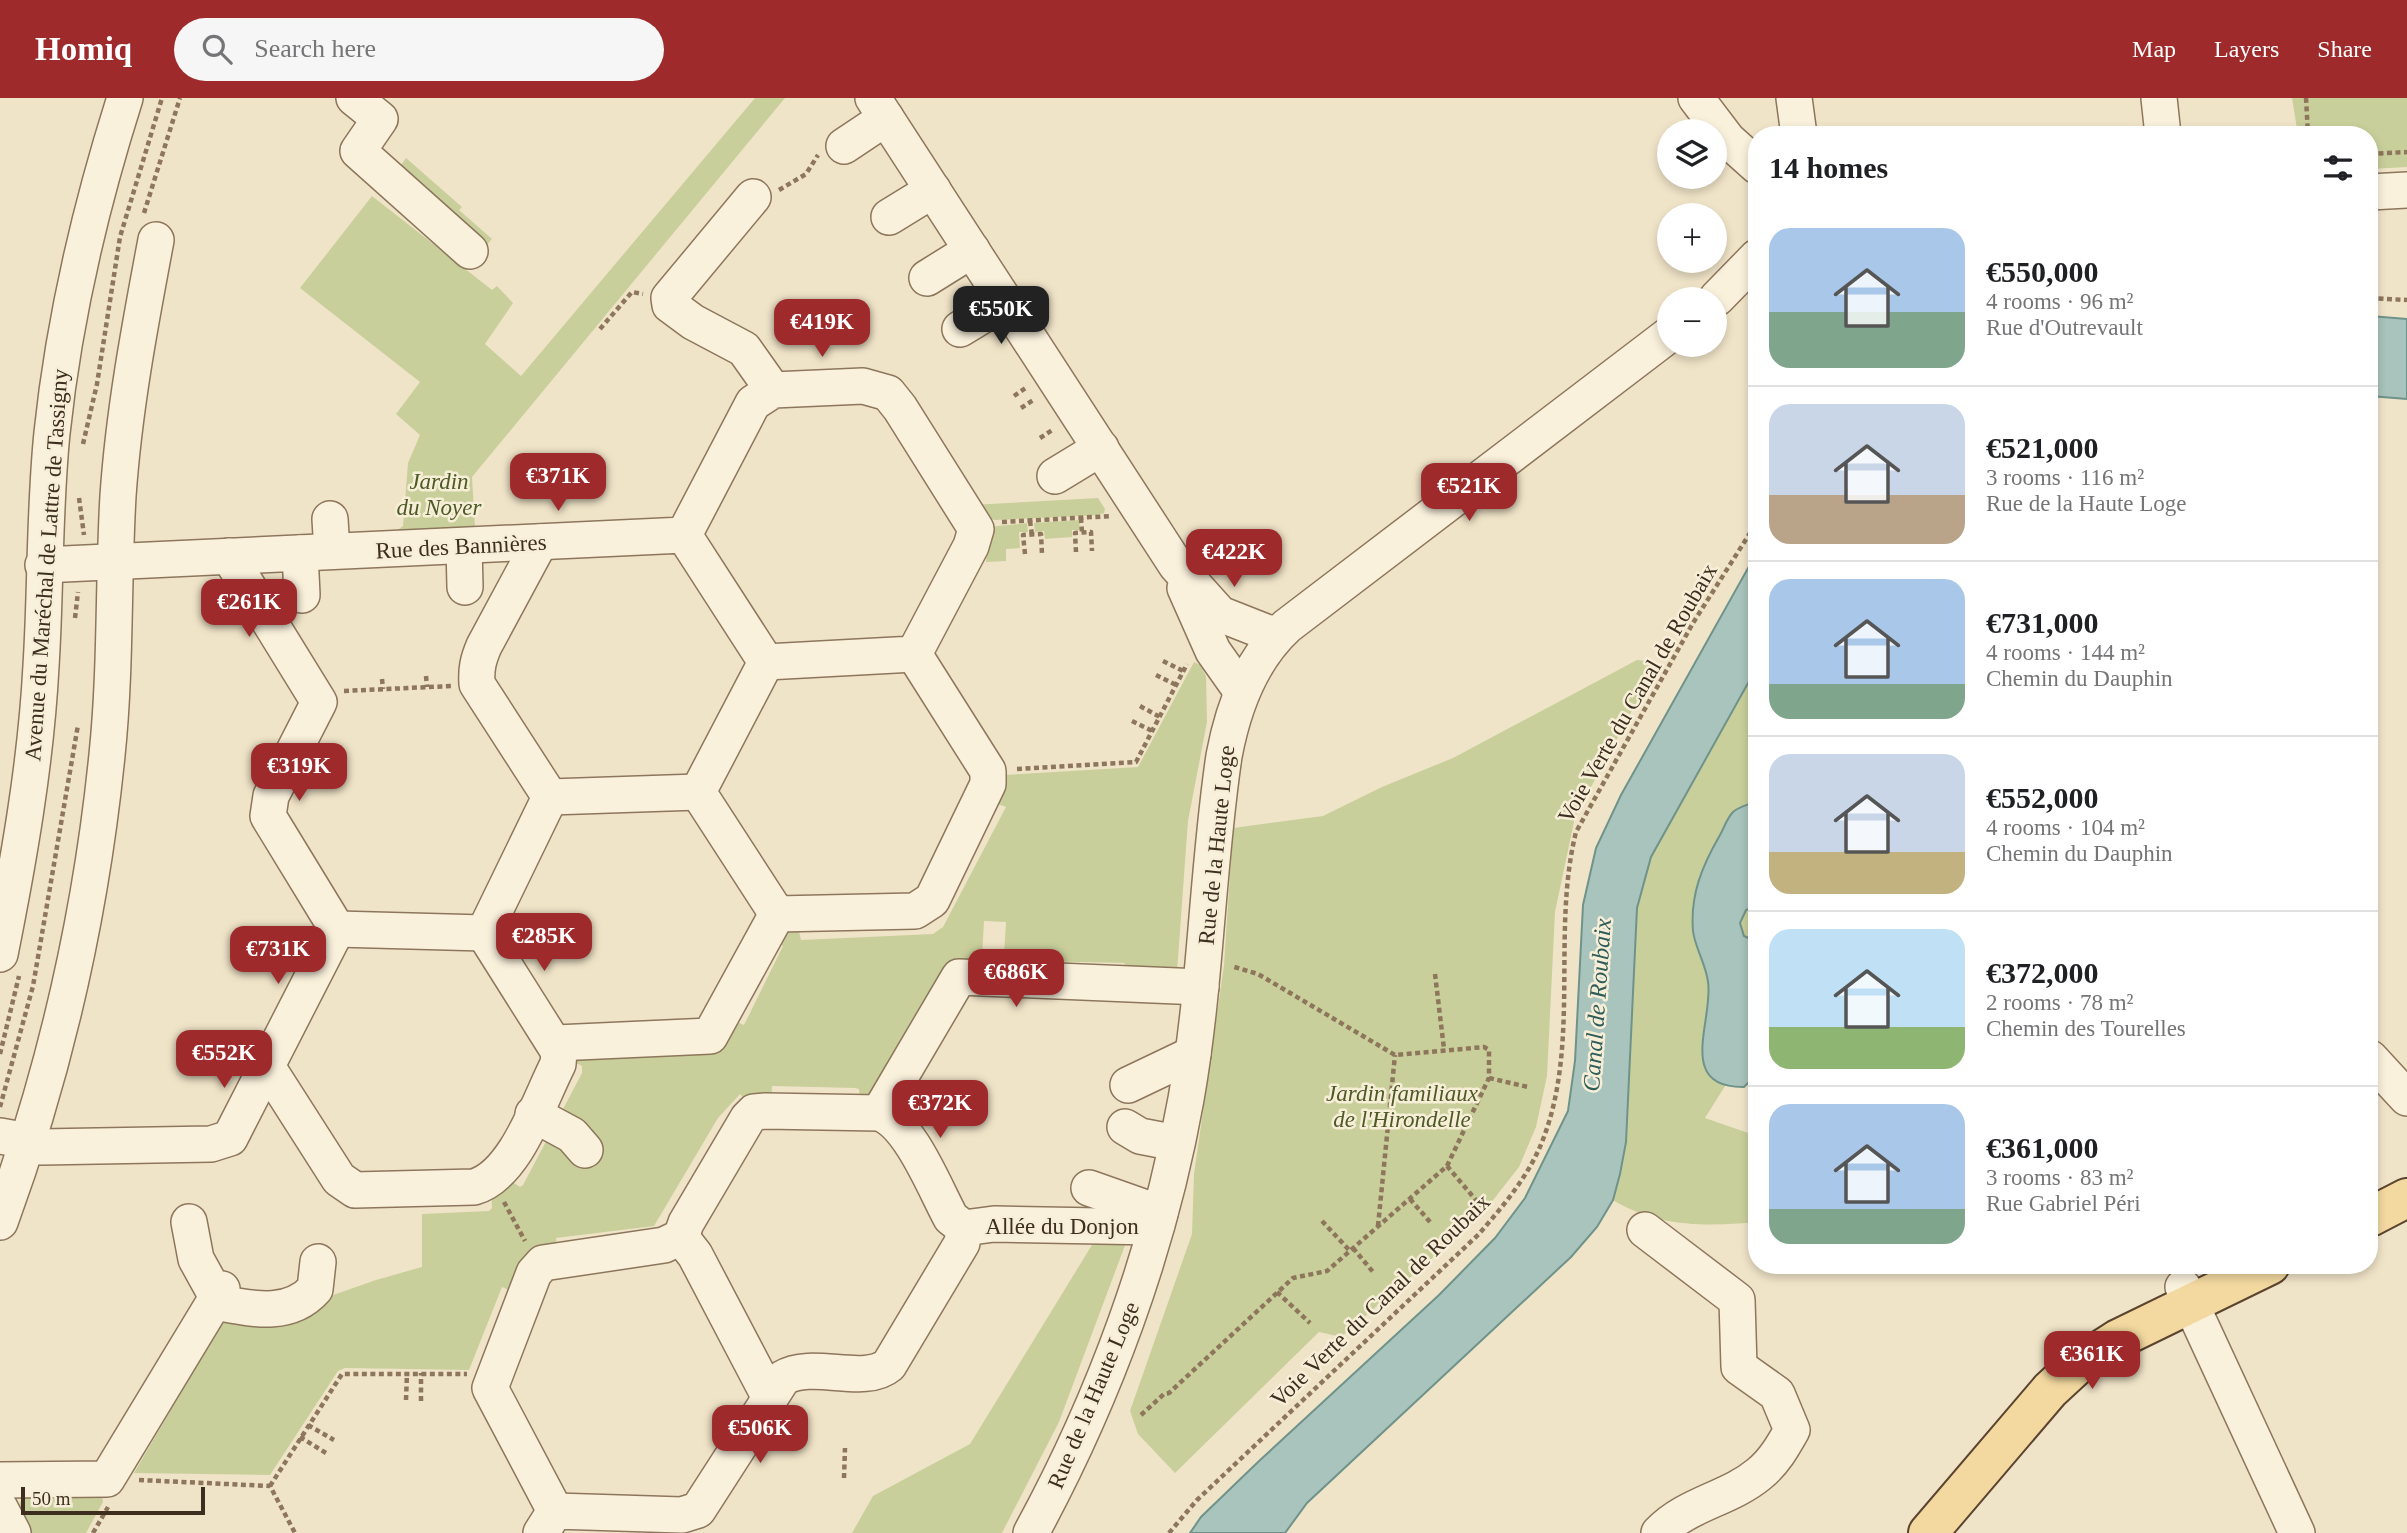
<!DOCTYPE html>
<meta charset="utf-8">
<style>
:root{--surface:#fff;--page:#f6f6f6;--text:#202124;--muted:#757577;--line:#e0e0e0;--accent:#9e2a2b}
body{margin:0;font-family:"Times New Roman",serif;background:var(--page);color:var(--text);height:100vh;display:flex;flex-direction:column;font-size:26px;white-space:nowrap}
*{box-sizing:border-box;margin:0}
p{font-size:23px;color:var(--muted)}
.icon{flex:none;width:38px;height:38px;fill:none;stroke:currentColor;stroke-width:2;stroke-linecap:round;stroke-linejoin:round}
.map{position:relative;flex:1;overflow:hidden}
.details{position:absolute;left:1748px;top:28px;width:630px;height:1148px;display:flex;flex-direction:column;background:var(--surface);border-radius:28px;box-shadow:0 4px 10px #0003}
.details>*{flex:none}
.fabs{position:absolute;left:1657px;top:21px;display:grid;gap:14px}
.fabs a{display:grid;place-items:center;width:70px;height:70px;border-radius:50%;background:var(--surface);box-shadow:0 4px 10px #0003;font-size:35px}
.scale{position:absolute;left:21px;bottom:18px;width:184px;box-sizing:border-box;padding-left:7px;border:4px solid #3d2e20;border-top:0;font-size:19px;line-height:24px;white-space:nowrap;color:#3d2e20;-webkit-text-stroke:5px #f7eed8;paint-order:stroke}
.price{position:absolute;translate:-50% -60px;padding:0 16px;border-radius:14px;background:var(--accent);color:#fff;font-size:23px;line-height:46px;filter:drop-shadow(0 2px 4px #0008)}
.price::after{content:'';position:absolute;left:50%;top:42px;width:21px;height:16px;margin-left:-10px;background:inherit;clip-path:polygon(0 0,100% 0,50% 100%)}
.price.current{background:#222;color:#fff}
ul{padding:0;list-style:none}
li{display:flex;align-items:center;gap:21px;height:175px;padding:0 21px}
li+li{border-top:2px solid var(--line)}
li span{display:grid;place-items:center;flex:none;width:196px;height:140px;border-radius:21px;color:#555}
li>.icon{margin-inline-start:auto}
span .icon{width:84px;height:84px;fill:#fffc;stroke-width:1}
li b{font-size:30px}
h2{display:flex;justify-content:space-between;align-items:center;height:84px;padding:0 21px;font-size:30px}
header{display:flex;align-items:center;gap:42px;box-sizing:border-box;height:98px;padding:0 35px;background:var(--accent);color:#fff}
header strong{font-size:33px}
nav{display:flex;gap:38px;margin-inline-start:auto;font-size:24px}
.search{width:490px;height:63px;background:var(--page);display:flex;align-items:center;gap:18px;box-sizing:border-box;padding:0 24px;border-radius:38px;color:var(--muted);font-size:26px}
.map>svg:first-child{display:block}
</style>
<header>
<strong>Homiq</strong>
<div class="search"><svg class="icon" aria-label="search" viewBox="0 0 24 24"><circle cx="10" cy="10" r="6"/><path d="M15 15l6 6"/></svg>Search here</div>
<nav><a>Map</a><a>Layers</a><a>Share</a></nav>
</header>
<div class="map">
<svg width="2407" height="1435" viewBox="0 0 2407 1435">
<rect width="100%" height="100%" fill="#f0e4c8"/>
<!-- green -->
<g fill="#c9cf9b">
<path d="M755 0H785L472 379 475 429 396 433 403 428 408 365 420 337 396 316 420 284 300 190 372 98 492 192 497 188 513 205 485 246 521 278Z"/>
<path d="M2292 0H2407V69L2370 71V37H2298Z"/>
<path d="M406 60 462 109 459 112 492 141 485 149 399 70Z"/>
<path d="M1098 400 1105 411 1104 415 1098 417 995 422 986 420 971 407Z"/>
<path d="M1079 422 1080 432H1072V439L1045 441 1044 433 1035 434 1034 425Z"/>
<path d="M1027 425 1028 434H1019L1020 450 1006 451V463L986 464 988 429Z"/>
<path d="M1637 562 1658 564 1575 719 1555 814 1547 978 1536 1029 1519 1069 1479 1120 1341 1239 1319 1234 1175 1375 1138 1336 1130 1313 1192 1136 1194 1076 1224 867 1233 730 1323 718 1382 689 1453 660Z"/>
<path d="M1194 564 1200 567 1206 578 1207 624 1188 723 1177 874H1131L1124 865 1035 863 1029 871 1016 872 1017 858 1004 857 1006 824 984 823 982 859 978 867 884 995 860 1002 859 991 855 990 772 988 771 1007 751 1008 740 996 718 1020 654 1128 556 1140 558 1153 519 1197 502 1189 469 1272 345 1270 338 1273 270 1377 134 1375 224 1221 273 1218 376 1182 422 1169V1116L489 1113 492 1110 491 1094 506 1080 520 1089 523 1087 582 975V968L568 961 728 920 744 927 783 848 769 840 797 824 801 842 933 836 943 829 1006 709 990 703 1004 677 1138 669Z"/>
<path d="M1757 569V937L1705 1020 1757 1038V1124C1706 1129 1657 1129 1613 1102L1626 1044 1637 810 1651 758Z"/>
<path d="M1095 1142H1127L1059 1324 1002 1435H852L873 1398 970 1346Z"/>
<path d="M27 1395 102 1398 103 1404 86 1435H30C22 1419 12 1409 27 1395Z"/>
</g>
<!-- water -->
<g fill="#a9c4bc" stroke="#6f938a" stroke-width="2">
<path d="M2370 218 2407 221V301L2370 298Z"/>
<path d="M1757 454V569L1651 759 1637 810 1626 1044 1620 1076 1613 1102 1597 1129 1571 1159 1307 1405 1285 1435H1190L1201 1419 1258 1364 1439 1197 1495 1140 1525 1100 1568 1013 1575 963 1583 807 1596 750 1621 697Z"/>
<path d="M1757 703V808L1746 812 1740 825 1744 838 1757 844V976L1744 989C1675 990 1714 921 1708 884 1706 866 1695 850 1693 833 1690 797 1702 768 1720 737 1724 730 1727 720 1733 714 1738 709 1750 706 1757 703Z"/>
</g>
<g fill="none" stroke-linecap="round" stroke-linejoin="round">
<!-- minor casing -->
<g stroke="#8d765c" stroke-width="38">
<g id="minor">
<path d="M354 0 380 21 358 53 470 153"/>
<path d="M873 0 1176 467 1220 516 1276 538"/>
<path d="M1696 0 1728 42 1757 68"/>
<path d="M1794 0 1799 37"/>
<path d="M2159 0 2163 37"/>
<path d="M844 48 886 20"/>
<path d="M2370 94 2407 92"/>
<path d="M753 99 669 200 670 207 693 224 744 251 773 292"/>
<path d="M889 119 933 92"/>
<path d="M927 180 972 152"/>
<path d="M1717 200 1757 159"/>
<path d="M960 231 1006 203"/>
<path d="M1055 378 1101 350"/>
<path d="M330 421 332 453"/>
<path d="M464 448 465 489"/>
<path d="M300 455 302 497"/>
<path d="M229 458 319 604 271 698 268 718 337 831"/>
<path d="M43 467 684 437 766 564 914 556 971 448 976 431 900 310 888 295 863 288 773 292 753 305 684 437"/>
<path d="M1185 490 1213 553 1242 594"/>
<path d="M766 564 698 694 777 816 915 813 932 802 988 686V673L914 556"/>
<path d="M550 699 698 694"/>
<path d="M337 831 484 835 550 699 477 586C476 571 478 562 484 548L540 444"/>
<path d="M0 856C19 761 36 664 41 568 46 490 44 413 52 335 64 221 90 110 125 0"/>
<path d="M556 945 710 938 777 816"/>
<path d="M2370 960 2407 1000"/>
<path d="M268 970 339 1081 355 1092 474 1089C516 1077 539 1003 558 966L559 954 484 835"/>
<path d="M1128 987 1193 956"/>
<path d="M879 1015 959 879 1201 889"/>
<path d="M533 1016 572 1037 585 1052"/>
<path d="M1125 1029 1140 1038 1176 1045"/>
<path d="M0 1038 28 1043 41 1049 211 1046 230 1040 337 831"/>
<path d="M1089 1090 1160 1115"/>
<path d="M0 1124C55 974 91 816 107 657 116 571 113 484 118 398 124 311 140 227 156 142"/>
<path d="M189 1124 196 1161 217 1199"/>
<path d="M1645 1132 1737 1202 1739 1269 1777 1296 1792 1332C1783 1348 1774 1364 1759 1376 1729 1401 1686 1406 1659 1435"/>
<path d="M681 1139 686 1125 748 1020 754 1014 766 1013 879 1015C910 1025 935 1091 951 1120L964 1130"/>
<path d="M2183 1189 2297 1435"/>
<path d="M214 1204C249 1210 288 1221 315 1191L318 1164"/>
<path d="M0 1382 107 1381 222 1191"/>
<path d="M0 1410 13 1435"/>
<path d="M555 1413 490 1290 534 1175 543 1165 664 1147 681 1139 695 1157 769 1298"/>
<path d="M541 1435 555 1413 682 1417 698 1412 783 1280C813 1262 864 1288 889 1267L962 1145 964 1130 994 1126 1156 1129"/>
<path d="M1031 1435C1104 1301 1159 1152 1186 1001 1206 888 1207 772 1224 658 1233 610 1250 562 1287 528L1670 236"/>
</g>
</g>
<!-- major casing -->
<g stroke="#5b4430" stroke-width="42">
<g id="major">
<path d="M2370 1119 2407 1100"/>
<path d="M1928 1435 2050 1292 2076 1268 2118 1241 2270 1167"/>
</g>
</g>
<!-- path -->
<g stroke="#8d765c" stroke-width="4.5" stroke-dasharray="5 3.5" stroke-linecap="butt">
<path d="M2306 0 2308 37"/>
<path d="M2370 56 2407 54"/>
<path d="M779 92 806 76 818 57"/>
<path d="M144 115 180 0"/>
<path d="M2370 200 2407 202"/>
<path d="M600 231 632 194 643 196"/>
<path d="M1014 298 1027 289"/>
<path d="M1021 310 1035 301"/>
<path d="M1040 340 1054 331"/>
<path d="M83 346 97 286 120 139 162 0"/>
<path d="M79 400 84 437"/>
<path d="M1081 420 1082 435"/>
<path d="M1030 423 1032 437"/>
<path d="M1002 424 1112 418"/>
<path d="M1076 454 1075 435 1091 434 1092 453"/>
<path d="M1025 456 1023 437 1041 436 1042 456"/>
<path d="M75 520 78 494"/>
<path d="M1163 563 1183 573"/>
<path d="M1156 577 1176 587"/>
<path d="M426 578 427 589"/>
<path d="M382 581 383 591"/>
<path d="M344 593 451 588"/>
<path d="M1140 608 1160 619"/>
<path d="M1132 623 1152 633"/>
<path d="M1017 671 1136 664 1187 566"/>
<path d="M1435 876 1444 951"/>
<path d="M0 956 19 878"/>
<path d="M1489 980 1528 989"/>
<path d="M0 1009 33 888 78 627"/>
<path d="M1447 1068 1481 1108"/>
<path d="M1410 1101 1430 1124"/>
<path d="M504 1104 525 1143"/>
<path d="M1322 1123 1350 1153"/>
<path d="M1378 1128 1395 957"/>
<path d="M1353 1150 1373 1174"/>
<path d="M1277 1194 1310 1225"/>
<path d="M406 1302 407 1275"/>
<path d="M421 1303V1275"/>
<path d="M1141 1317 1164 1296 1169 1295 1293 1180 1327 1173 1447 1068 1489 980V952L1484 949 1395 957 1258 876 1231 868"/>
<path d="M308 1327 334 1342"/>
<path d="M300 1339 326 1355"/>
<path d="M844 1380 845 1350"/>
<path d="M139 1382 270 1388 295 1435"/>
<path d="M270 1388 342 1276H467"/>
<path d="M93 1435 108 1409"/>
<path d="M1169 1435 1197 1402 1479 1136C1503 1108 1528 1079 1542 1044 1581 946 1551 834 1576 734L1693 525 1757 424"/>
</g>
<!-- minor -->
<use href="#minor" stroke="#faf1dc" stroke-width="35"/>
<!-- major -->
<use href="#major" stroke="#f3d9a0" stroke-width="38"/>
</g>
<g text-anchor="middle" stroke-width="5" stroke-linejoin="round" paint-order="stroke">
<!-- park labels -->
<g font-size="23" font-style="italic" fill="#4d5a26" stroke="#f7eed8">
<text x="439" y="391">Jardin<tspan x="439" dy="26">du Noyer</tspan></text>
<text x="1402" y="1003">Jardin familiaux<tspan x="1402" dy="26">de l'Hirondelle</tspan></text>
</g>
<!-- street labels -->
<g font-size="23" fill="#3d2e20" stroke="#f7eed8">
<text transform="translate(461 448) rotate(-3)" y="8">Rue des Bannières</text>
<text transform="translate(46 467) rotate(-86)" y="8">Avenue du Maréchal de Lattre de Tassigny</text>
<text transform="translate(1637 595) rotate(-60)" y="8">Voie Verte du Canal de Roubaix</text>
<text transform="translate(1216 747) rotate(-84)" y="8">Rue de la Haute Loge</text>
<text x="1062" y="1136">Allée du Donjon</text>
<text transform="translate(1380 1202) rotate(-44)" y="8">Voie Verte du Canal de Roubaix</text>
<text transform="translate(1093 1297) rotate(-67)" y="8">Rue de la Haute Loge</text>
</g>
<!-- water labels -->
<g font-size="24" font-style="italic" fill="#2f5d5a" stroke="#f7eed8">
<text transform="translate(1597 907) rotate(-86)" y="8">Canal de Roubaix</text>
</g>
</g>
</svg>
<div class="fabs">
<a><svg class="icon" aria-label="layers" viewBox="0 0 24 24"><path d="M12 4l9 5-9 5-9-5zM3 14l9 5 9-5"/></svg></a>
<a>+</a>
<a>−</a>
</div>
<div class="scale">50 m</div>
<b class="price current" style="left:1001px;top:248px">€550K</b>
<b class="price" style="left:822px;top:261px">€419K</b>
<b class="price" style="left:558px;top:415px">€371K</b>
<b class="price" style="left:1469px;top:425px">€521K</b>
<b class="price" style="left:1234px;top:491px">€422K</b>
<b class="price" style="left:249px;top:541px">€261K</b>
<b class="price" style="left:299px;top:705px">€319K</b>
<b class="price" style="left:544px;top:875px">€285K</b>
<b class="price" style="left:278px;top:888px">€731K</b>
<b class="price" style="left:1016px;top:911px">€686K</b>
<b class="price" style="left:224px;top:992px">€552K</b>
<b class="price" style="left:940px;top:1042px">€372K</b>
<b class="price" style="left:2092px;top:1293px">€361K</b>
<b class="price" style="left:760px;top:1367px">€506K</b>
<section class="details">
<h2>14 homes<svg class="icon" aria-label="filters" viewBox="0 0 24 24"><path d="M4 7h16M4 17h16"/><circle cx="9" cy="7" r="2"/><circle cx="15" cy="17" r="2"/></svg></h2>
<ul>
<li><span style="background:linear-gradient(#a9c7e8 60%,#7fa58c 0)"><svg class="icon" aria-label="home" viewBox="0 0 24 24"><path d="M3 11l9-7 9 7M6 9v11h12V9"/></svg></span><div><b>€550,000</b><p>4 rooms · 96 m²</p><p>Rue d'Outrevault</p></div></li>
<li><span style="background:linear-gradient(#c9d6e8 65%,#b9a48a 0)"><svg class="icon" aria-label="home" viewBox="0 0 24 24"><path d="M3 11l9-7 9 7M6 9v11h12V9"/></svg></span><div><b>€521,000</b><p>3 rooms · 116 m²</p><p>Rue de la Haute Loge</p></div></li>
<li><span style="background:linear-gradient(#a9c7e8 75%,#7fa58c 0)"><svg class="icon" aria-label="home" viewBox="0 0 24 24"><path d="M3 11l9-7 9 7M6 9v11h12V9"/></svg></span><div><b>€731,000</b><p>4 rooms · 144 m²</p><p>Chemin du Dauphin</p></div></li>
<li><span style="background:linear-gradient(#c9d6e8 70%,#c2b280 0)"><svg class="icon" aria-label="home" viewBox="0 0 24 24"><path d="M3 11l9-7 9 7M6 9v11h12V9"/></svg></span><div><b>€552,000</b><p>4 rooms · 104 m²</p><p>Chemin du Dauphin</p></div></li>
<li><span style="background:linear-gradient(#bfe0f5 70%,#8fb573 0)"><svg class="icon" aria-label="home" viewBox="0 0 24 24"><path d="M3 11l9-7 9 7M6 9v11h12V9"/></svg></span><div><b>€372,000</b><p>2 rooms · 78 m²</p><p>Chemin des Tourelles</p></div></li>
<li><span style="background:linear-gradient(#a9c7e8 75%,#7fa58c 0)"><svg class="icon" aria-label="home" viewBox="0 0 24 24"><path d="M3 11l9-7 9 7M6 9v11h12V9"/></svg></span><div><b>€361,000</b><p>3 rooms · 83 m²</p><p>Rue Gabriel Péri</p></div></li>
</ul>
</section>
</div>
